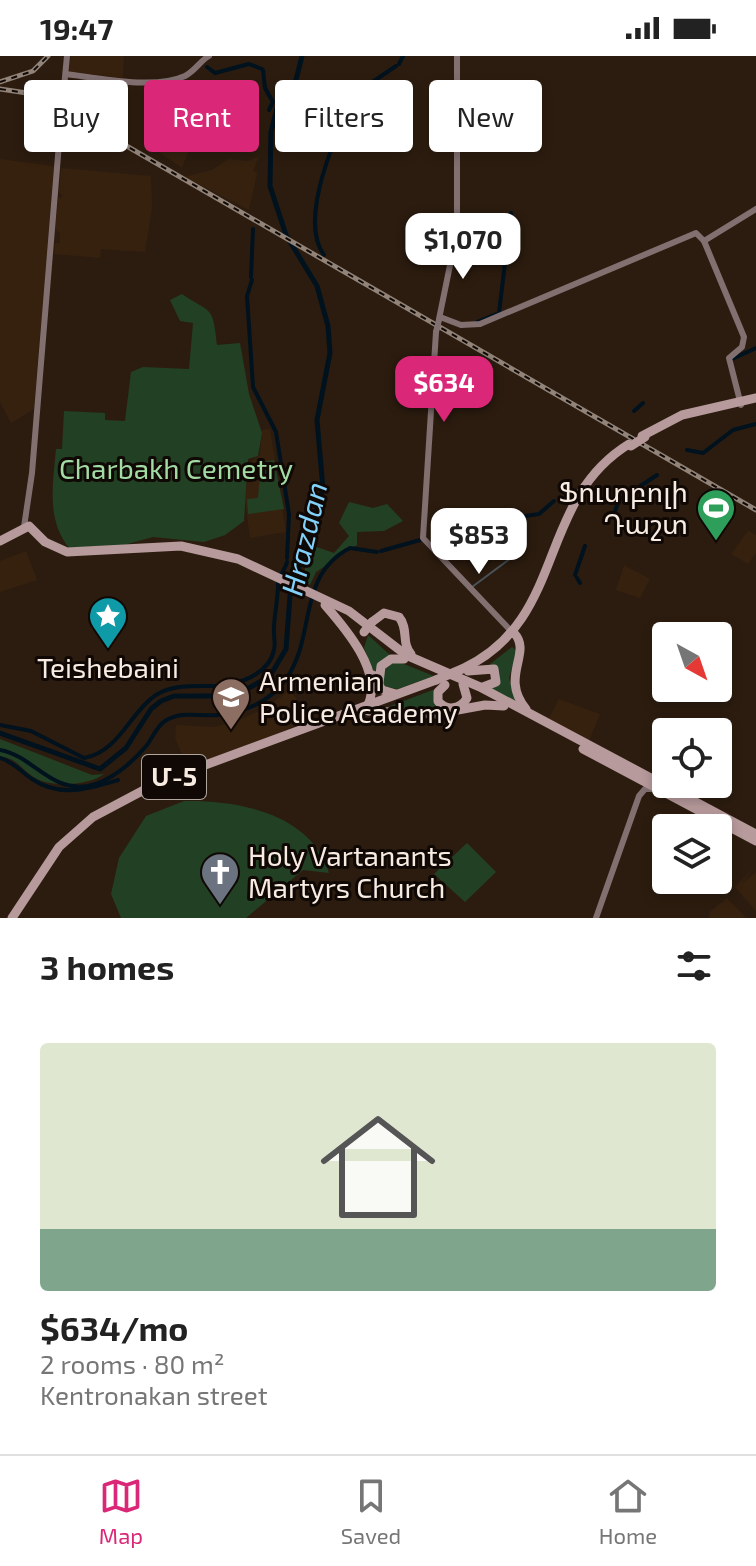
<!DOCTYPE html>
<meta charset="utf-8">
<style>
:root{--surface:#fff;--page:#f6f6f6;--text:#222;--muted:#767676;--line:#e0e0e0;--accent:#db2777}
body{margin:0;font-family:"Exo 2","Noto Sans Armenian",sans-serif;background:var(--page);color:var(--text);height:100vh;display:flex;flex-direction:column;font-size:30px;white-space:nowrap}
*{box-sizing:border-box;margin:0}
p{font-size:26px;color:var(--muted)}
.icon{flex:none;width:44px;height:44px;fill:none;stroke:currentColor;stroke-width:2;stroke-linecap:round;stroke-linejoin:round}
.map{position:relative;height:862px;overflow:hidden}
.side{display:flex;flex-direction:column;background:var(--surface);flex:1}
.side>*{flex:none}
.hud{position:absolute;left:24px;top:24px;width:708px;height:72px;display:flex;gap:16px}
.needle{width:52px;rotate:140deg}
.buttons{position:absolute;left:652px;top:566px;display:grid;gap:16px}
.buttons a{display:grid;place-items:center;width:80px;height:80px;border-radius:8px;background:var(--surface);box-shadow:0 4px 12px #0003;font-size:40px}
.price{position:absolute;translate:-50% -68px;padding:0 18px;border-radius:16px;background:#fff;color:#222;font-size:26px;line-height:52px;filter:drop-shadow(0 2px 4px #0008)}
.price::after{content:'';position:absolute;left:50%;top:48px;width:24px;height:18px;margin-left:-12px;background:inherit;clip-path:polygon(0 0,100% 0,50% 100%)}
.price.active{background:var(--accent);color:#fff}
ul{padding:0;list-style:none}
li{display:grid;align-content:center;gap:16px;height:424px;padding:0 40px}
li span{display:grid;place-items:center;height:248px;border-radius:8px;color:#555}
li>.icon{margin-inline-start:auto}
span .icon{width:144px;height:144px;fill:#fffc;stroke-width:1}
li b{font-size:34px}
h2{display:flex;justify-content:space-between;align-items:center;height:96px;padding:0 40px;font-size:34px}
.tag{padding:0 28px;border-radius:8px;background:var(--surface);box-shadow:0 4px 12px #0003;font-size:28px;line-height:72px}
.tag.active{background:var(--accent);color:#fff}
.status{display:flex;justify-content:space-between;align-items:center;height:56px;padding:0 40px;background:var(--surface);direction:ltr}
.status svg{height:22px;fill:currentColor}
.menu{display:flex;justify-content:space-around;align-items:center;height:112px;border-top:2px solid var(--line);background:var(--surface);font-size:22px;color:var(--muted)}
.menu a{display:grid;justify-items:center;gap:4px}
.menu .active{color:var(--accent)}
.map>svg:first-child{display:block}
</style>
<div class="status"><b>19:47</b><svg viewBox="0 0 49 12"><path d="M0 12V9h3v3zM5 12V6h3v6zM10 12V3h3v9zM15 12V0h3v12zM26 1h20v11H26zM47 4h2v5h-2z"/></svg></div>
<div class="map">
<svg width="756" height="862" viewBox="0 0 756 862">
<rect width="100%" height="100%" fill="#2c1c0f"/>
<!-- built -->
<g fill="#36210f">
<path d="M71 0H124L123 22 69 16Z"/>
<path d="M175 46 202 59 182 112 147 88Z"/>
<path d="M259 100 253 115 257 117 249 154 184 121 212 114 228 103 248 105Z"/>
<path d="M0 103 54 110 34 353 11 367 0 346Z"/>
<path d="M61 112 151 120 152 152 145 196 101 193 100 202 54 198 55 187H60V177L55 174 58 142 63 140 59 136Z"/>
<path d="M270 373 286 476 250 482 245 444 250 406 260 399 262 374Z"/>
<path d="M748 475 756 479V497L748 508 731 498Z"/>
<path d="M26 495 37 524 0 536V505Z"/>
<path d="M624 509 650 523 640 542 616 534Z"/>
<path d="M290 634 310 661 279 678 188 712 175 682 176 669 215 671 239 664 264 653Z"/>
<path d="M559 643 600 658 588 687 548 664Z"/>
<path d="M755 811 741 828 756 816V855L735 831Z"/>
<path d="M727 842 746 862H709L710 856Z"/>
</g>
<!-- green -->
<g fill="#224024">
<path d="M182 238C211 258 213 248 217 289L240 287 249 338 262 377 258 400 248 403 244 465 225 479 204 486 153 481 124 489 69 492C46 463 53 428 56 393H62L64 355 105 357V364L125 365 131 316 143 311 189 313 193 267 180 265 170 244Z"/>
<path d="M274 404 284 453 248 458 247 443 258 442 261 406Z"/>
<path d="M349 446 373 452 387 448 403 465 384 475 357 476V489L316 516 310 529 302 524 311 489 334 497 349 480 339 467Z"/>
<path d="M368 579 390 599 376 622 364 592Z"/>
<path d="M512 591 517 595 509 622 517 646 489 632H493L490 608Z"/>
<path d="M399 606 434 620 398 633 385 631 379 618 386 608Z"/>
<path d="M438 632 442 652 437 656 385 652Z"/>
<path d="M0 683 92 719 104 718C90 729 56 731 39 724 24 718 17 700 0 701Z"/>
<path d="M184 745C237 744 311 757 329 817L303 814 246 862H121L111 838 119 802 146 760Z"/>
<path d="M467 787 496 816 465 846 434 818Z"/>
</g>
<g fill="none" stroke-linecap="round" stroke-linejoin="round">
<!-- stream -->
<g stroke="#4a5359" stroke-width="2">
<path d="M513 500 524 493"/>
<path d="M472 531 511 502"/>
</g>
<!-- canal -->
<g stroke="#00121e" stroke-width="4">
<path d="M399 8 403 0"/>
<path d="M207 11 215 17 249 8 262 13"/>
<path d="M263 14 265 32 273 46 269 54"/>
<path d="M368 29 396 10"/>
<path d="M360 40 366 31"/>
<path d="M324 199C298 165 335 73 358 43"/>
<path d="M251 221 253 173"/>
<path d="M252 224 247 240 253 331 276 376 289 458 287 502"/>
<path d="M477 266 499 257 511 157"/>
<path d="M732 303 756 292"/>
<path d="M634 355 643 347"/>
<path d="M687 394 703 397 733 374 756 368"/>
<path d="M614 458 619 444 657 419"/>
<path d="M434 483 477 467 539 458 554 445"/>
<path d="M381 495 420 484"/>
<path d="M575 519 585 490"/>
<path d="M577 522 580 527"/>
<path d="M0 669 31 675 84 702C119 696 130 656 156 639 173 628 198 630 216 630 239 629 269 618 274 594 276 586 273 578 274 570 275 555 278 542 278 528 278 521 285 514 287 506"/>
<path d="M0 694C33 700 50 736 88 730 110 726 133 706 147 689 153 681 157 670 165 665 182 654 199 661 218 659 244 657 271 645 286 623 317 579 296 520 350 492L377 496"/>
<path d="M0 702C14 706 20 715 32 723 60 742 88 733 118 724"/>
</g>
<!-- river -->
<path stroke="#00121e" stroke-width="5" d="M0 677 100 713 126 692 151 653 161 645 174 640H235L270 620 286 593 290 540 323 433 317 364 330 297 328 270 317 230 286 179 270 130 271 76 277 52 296 24 302 0"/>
<!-- secondary -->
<g stroke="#827071" stroke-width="6">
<path d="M66 18C98 22 155 34 185 20 195 15 200 5 209 0"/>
<path d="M63 42 67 0"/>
<path d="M704 185 756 153"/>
<path d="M440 261 461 269 480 268 696 177 704 185 744 281 742 291 729 302 741 349"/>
<path d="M439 263 457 175V0"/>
<path d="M436 276 423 482 511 575"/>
<path d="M24 471 32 417 61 63"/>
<path d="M713 676H714"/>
<path d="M718 678 729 685"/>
<path d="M596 862 639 740 645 733H655"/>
</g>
<!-- highway -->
<g stroke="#b79a9c" stroke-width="9">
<path d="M642 380 682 359 756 342"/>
<path d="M0 485 29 470 45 486 67 496 181 490 238 503 349 555 406 599 480 631 756 778"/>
<path d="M325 549C346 573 383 616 368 649"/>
<path d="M372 566 384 557 399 561C409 573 401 587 411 598"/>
<path d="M514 577C533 597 499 620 526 653"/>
<path d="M462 613C568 564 535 446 629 388"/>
<path d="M468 615 494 613 496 626 483 631"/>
<path d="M373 619 382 634 396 638"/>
<path d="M379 627 381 610 391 603H404"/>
<path d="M445 629 438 636V645C446 656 461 653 467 642L463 628"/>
<path d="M368 655 436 658 485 649 504 650"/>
<path d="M583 693 756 785"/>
<path d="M12 862 59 791 93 761 159 726 436 624"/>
</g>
<!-- rail casing -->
<g stroke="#918378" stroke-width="5">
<g id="rail">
<path d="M0 26 33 15 48 0"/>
<path d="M0 33 27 37 54 48 756 454"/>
</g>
</g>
<!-- rail -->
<use href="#rail" stroke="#0f0804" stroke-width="2" stroke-dasharray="6" stroke-linecap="butt"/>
<!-- secondary-bridge -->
<g stroke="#827071" stroke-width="6">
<path d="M61 63 63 42"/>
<path d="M436 276 439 264"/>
</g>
<!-- highway-bridge -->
<g stroke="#b79a9c" stroke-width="9">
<path d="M631 390 645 381"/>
<path d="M364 576 372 566"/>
<path d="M436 624 462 613"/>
</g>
</g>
<!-- icons -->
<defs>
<g id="stadium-pin" transform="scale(2)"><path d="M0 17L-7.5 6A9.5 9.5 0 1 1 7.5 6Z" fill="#2e9e5b" stroke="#0f0804"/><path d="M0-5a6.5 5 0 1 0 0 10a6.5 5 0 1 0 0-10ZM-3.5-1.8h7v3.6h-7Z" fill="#fff"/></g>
<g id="sight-pin" transform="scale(2)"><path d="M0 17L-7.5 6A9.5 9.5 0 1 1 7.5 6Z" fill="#0f9aa8" stroke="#0f0804"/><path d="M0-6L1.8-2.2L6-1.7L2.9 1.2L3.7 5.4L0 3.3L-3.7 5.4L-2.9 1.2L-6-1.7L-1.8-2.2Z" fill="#fff"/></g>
<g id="university-pin" transform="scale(2)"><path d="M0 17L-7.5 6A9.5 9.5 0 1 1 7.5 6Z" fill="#8d6e63" stroke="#0f0804"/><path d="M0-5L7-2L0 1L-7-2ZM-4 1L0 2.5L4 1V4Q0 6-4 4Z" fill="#fff"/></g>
<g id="church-pin" transform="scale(2)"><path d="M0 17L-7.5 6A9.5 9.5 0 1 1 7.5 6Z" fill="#6b7280" stroke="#0f0804"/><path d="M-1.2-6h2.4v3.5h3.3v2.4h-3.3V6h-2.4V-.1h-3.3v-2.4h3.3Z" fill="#fff"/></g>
</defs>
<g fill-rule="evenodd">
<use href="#stadium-pin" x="716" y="452"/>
<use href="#sight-pin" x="108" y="560"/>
<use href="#university-pin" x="231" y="641"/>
<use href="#church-pin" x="220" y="816"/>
</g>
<g text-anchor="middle" stroke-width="6" stroke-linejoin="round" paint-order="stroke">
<!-- shield labels -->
<rect fill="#0f0804" stroke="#b1a79f" stroke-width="2" x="142" y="699" width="64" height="44" rx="6"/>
<g font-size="26" font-weight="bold" fill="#f7ebe2">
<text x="174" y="730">Մ-5</text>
</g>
<!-- park labels -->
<g font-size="28" fill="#a2dba3" stroke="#0f0804">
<text x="176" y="423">Charbakh Cemetry</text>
</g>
<!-- poi labels -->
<g font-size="28" fill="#f7ebe2" stroke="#0f0804" text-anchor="start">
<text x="688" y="446" text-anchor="end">Ֆուտբոլի<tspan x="688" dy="32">Դաշտ</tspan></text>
<text x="108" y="622" text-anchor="middle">Teishebaini</text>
<text x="259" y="635">Armenian<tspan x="259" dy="32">Police Academy</tspan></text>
<text x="248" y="810">Holy Vartanants<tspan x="248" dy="32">Martyrs Church</tspan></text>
</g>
<!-- water labels -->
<g font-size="30" font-style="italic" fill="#82d1fa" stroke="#0f0804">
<text transform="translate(305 483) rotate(-77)" y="10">Hrazdan</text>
</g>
</g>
</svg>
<div class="buttons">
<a><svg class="needle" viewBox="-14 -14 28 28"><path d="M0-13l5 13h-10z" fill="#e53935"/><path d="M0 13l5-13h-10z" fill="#767676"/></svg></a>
<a><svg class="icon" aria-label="locate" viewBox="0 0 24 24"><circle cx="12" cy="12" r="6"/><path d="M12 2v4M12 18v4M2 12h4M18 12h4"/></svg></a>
<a><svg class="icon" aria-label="layers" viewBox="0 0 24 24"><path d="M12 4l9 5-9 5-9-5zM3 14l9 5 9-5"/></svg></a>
</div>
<b class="price" style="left:463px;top:225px">$1,070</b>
<b class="price active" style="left:444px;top:368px">$634</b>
<b class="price" style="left:479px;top:520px">$853</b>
<div class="hud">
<a class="tag">Buy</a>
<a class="tag active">Rent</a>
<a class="tag">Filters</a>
<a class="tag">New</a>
</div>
</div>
<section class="side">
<h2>3 homes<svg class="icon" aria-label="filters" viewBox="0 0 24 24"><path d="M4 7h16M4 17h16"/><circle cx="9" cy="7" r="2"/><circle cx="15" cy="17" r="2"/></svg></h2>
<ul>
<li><span style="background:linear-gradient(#dfe7d0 75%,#7fa58c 0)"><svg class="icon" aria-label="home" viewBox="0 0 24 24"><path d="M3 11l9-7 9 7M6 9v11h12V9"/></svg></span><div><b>$634/mo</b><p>2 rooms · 80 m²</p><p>Kentronakan street</p></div></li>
</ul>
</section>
<nav class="menu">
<a class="active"><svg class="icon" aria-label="map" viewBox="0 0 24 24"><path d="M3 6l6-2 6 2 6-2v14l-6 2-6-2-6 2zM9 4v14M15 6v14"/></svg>Map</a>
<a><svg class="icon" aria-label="saved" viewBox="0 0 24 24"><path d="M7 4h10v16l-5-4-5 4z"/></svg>Saved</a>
<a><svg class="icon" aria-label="home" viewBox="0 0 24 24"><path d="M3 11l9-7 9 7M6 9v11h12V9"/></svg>Home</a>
</nav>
